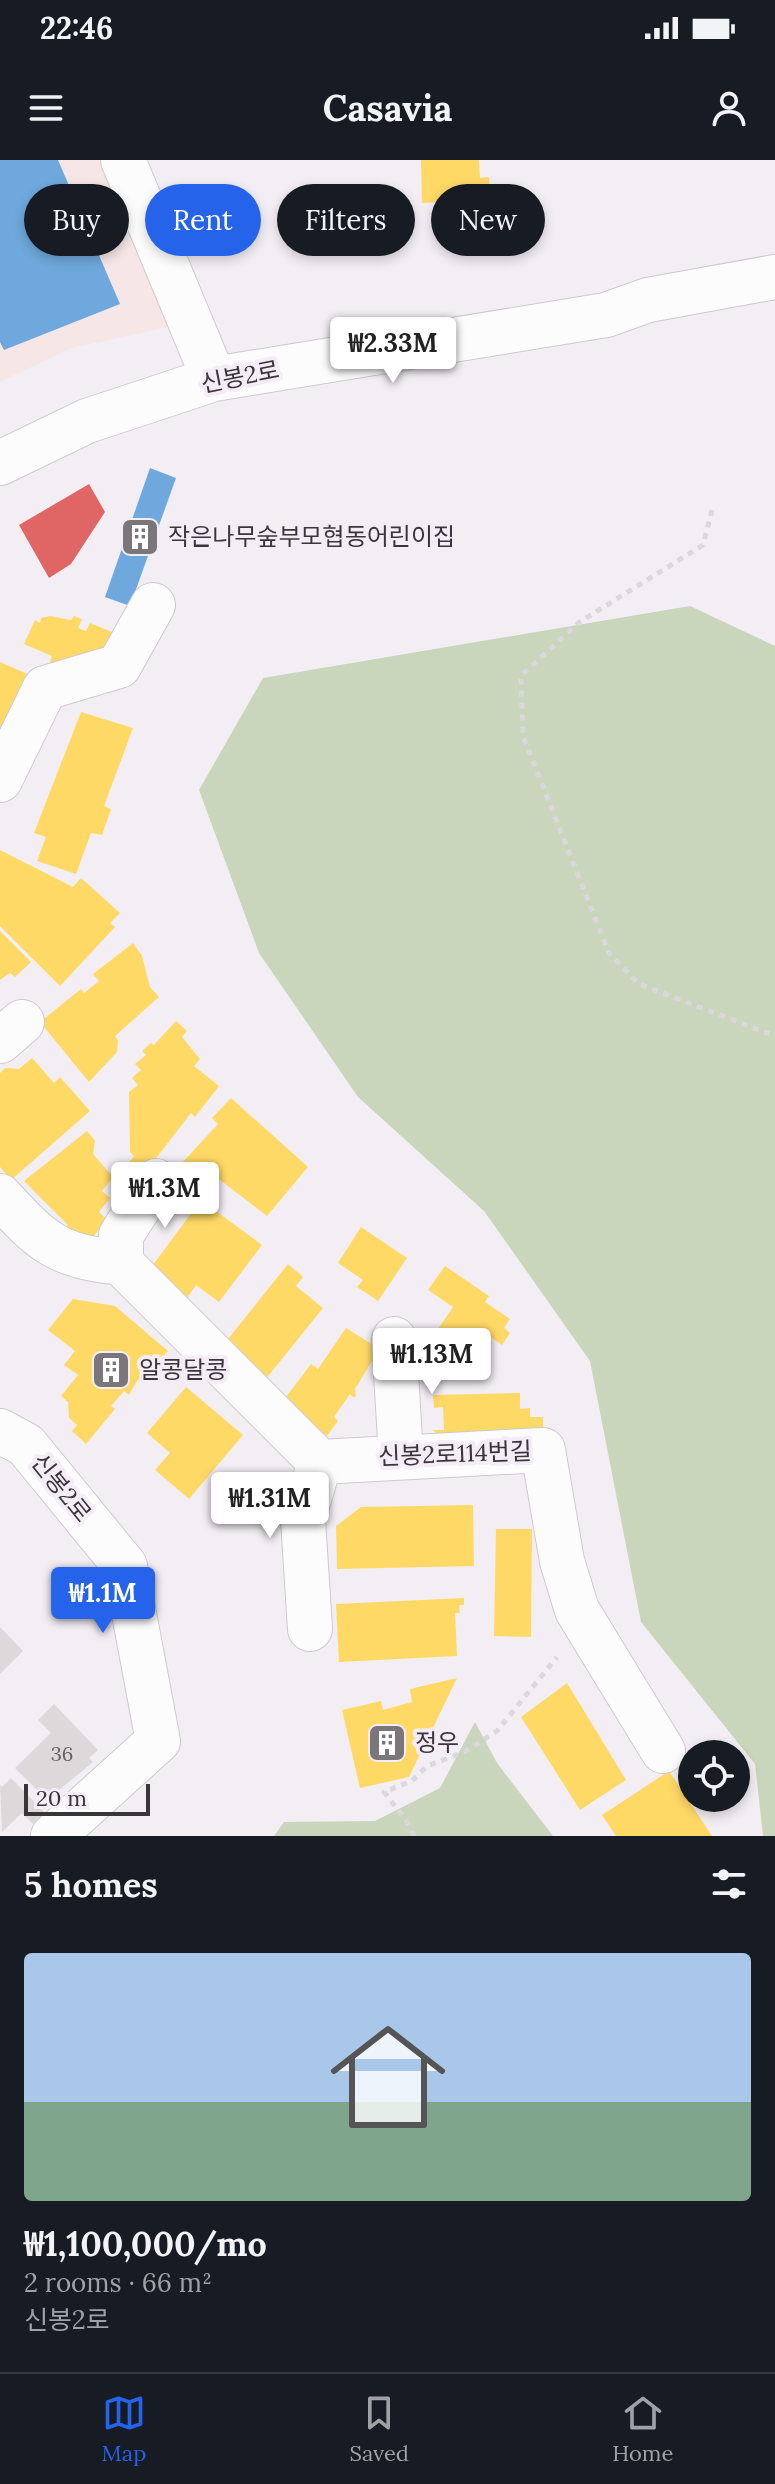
<!DOCTYPE html>
<meta charset="utf-8">
<style>
:root{--surface:#171b24;--page:#242831;--text:#f1f3f6;--muted:#9ea1a6;--line:#363941;--accent:#2563eb}
body{margin:0;font-family:Lora,"Noto Sans KR",serif;background:var(--page);color:var(--text);height:100vh;display:flex;flex-direction:column;font-size:30px;white-space:nowrap}
*{box-sizing:border-box;margin:0}
p{font-size:26px;color:var(--muted)}
.icon{flex:none;width:44px;height:44px;fill:none;stroke:currentColor;stroke-width:2;stroke-linecap:round;stroke-linejoin:round}
.map{position:relative;height:1676px;overflow:hidden}
.drawer{display:flex;flex-direction:column;background:var(--surface);flex:1}
.drawer>*{flex:none}
.guide{position:absolute;left:24px;top:24px;width:728px;height:72px;display:flex;gap:16px}
.fabs{position:absolute;left:678px;top:1580px;display:grid;gap:16px}
.fabs a{display:grid;place-items:center;width:72px;height:72px;border-radius:50%;background:var(--surface);box-shadow:0 4px 12px #0003;font-size:40px}
.scale{position:absolute;left:24px;bottom:20px;width:126px;box-sizing:border-box;padding-left:8px;border:4px solid #393639;border-top:0;font-size:22px;line-height:28px;white-space:nowrap;color:#393639;-webkit-text-stroke:6px #f4ecf6;paint-order:stroke}
.price{position:absolute;translate:-50% -68px;padding:0 18px;border-radius:8px;background:#fff;color:#222;font-size:26px;line-height:52px;filter:drop-shadow(0 2px 4px #0008)}
.price::after{content:'';position:absolute;left:50%;top:48px;width:24px;height:18px;margin-left:-12px;background:inherit;clip-path:polygon(0 0,100% 0,50% 100%)}
.price.on{background:var(--accent);color:#fff}
ul{padding:0;list-style:none}
li{display:grid;align-content:center;gap:16px;height:424px;padding:0 24px}
li span{display:grid;place-items:center;height:248px;border-radius:8px;color:#555}
li>.icon{margin-inline-start:auto}
span .icon{width:144px;height:144px;fill:#fffc;stroke-width:1}
li b{font-size:34px}
h2{display:flex;justify-content:space-between;align-items:center;height:96px;padding:0 24px;font-size:34px}
.pill{padding:0 28px;border-radius:36px;background:var(--surface);box-shadow:0 4px 12px #0003;font-size:28px;line-height:72px}
.pill.on{background:var(--accent);color:#fff}
.status{display:flex;justify-content:space-between;align-items:center;height:56px;padding:0 40px;background:var(--surface);direction:ltr}
.status svg{height:22px;fill:currentColor}
header{display:flex;justify-content:space-between;align-items:center;height:104px;padding:0 24px;background:var(--surface);font-size:36px;font-weight:800}
.tab-bar{display:flex;justify-content:space-around;align-items:center;height:112px;border-top:2px solid var(--line);background:var(--surface);font-size:22px;color:var(--muted)}
.tab-bar a{display:grid;justify-items:center;gap:4px}
.tab-bar .on{color:var(--accent)}
.map>svg:first-child{display:block}
</style>
<div class="status"><b>22:46</b><svg viewBox="0 0 49 12"><path d="M0 12V9h3v3zM5 12V6h3v6zM10 12V3h3v9zM15 12V0h3v12zM26 1h20v11H26zM47 4h2v5h-2z"/></svg></div>
<header><svg class="icon" aria-label="menu" viewBox="0 0 24 24"><path d="M4 6h16M4 12h16M4 18h16"/></svg>Casavia<svg class="icon" aria-label="person" viewBox="0 0 24 24"><circle cx="12" cy="8" r="4"/><path d="M4 21q1-7 8-7t8 7"/></svg></header>
<div class="map">
<svg width="775" height="1676" viewBox="0 0 775 1676">
<rect width="100%" height="100%" fill="#f3eef4"/>
<!-- education -->
<path fill="#f6e6e6" d="M0 0H109L183 164 71 188 0 222Z"/>
<!-- forest -->
<g fill="#c9d6bc">
<path d="M690 446 775 486V1676H763L755 1604 641 1462 590 1201 484 1051 358 937 259 793 199 630 263 518Z"/>
<path d="M475 1562 497 1603 553 1676H274L284 1662 375 1661 440 1628Z"/>
</g>
<!-- homes -->
<g fill="#ffd966">
<path d="M421 0H479L480 18 489 17 491 58 442 62 441 42 422 43Z"/>
<path d="M50 456 71 460 74 456 82 459 78 468 86 471 90 463 117 474 111 488 63 507 50 502 52 496 24 484 35 460 40 463 41 458Z"/>
<path d="M0 502 39 519 15 574 0 568Z"/>
<path d="M81 552 133 568 104 646 111 649 102 675 91 673 76 714 37 701 46 677 34 673Z"/>
<path d="M0 690 73 727 81 718 120 753 110 763 115 767 60 826 0 766Z"/>
<path d="M0 771 31 802 15 817 10 813 0 820Z"/>
<path d="M133 783 142 796 150 827 159 837 115 876 118 881 117 892 89 922 40 862 81 829 84 833 99 821 93 814Z"/>
<path d="M176 861 187 871 182 877 200 899 194 906 219 926 195 957 191 953 143 1015 128 1004 134 996 130 992 129 932 138 925 132 918 141 910 135 904 146 895 142 891 151 883 154 885Z"/>
<path d="M32 898 54 923 60 917 90 951 11 1020 0 1007V913L5 908 19 909Z"/>
<path d="M231 938 308 1007 267 1056 207 1010 199 1019 180 1005 218 964 212 958Z"/>
<path d="M87 971 95 981 93 994 113 1017 102 1031 110 1038 99 1052 107 1060 79 1094 60 1073 68 1065 24 1021Z"/>
<path d="M201 1040 262 1085 219 1142 196 1125 185 1141 147 1113Z"/>
<path d="M361 1067 407 1098 378 1141 357 1127 363 1120 338 1103Z"/>
<path d="M288 1104 303 1117 296 1126 323 1148 261 1225 224 1184Z"/>
<path d="M445 1106 489 1136 485 1142 510 1159 504 1168 510 1173 502 1185 480 1170 473 1181 459 1172 455 1180 438 1169 453 1147 428 1130Z"/>
<path d="M73 1139 115 1146 168 1191 141 1222 138 1219 129 1235 124 1231 111 1246 115 1249 86 1284 72 1271 77 1265 69 1258 68 1242 61 1236 78 1215 64 1205 75 1191 48 1170Z"/>
<path d="M346 1168 375 1186V1196L355 1229 356 1235 354 1238 350 1234 334 1257 338 1261 327 1276 283 1241 311 1204 318 1209Z"/>
<path d="M186 1227 243 1275 189 1339 155 1310 170 1293 147 1273Z"/>
<path d="M520 1233V1249L530 1248V1257H543V1275L449 1285 433 1270H444L443 1247 434 1248 433 1235Z"/>
<path d="M473 1345 474 1406 337 1409 336 1366 361 1347Z"/>
<path d="M496 1369H532L531 1477 494 1476Z"/>
<path d="M464 1438V1445H459L460 1453H455L457 1496 339 1502 336 1444Z"/>
<path d="M457 1518 409 1617 360 1628 342 1550 381 1541 383 1550 412 1542 410 1529Z"/>
<path d="M567 1523 626 1620 580 1650 521 1557Z"/>
<path d="M669 1611 712 1676H616L602 1655Z"/>
</g>
<!-- shops -->
<path fill="#e06666" d="M89 324 105 352 71 404 49 418 19 365Z"/>
<!-- schools -->
<g fill="#6fa8dc">
<path d="M0 0H58L120 144 4 190 0 182Z"/>
<path d="M150 308 176 318 130 446 105 437Z"/>
</g>
<!-- building -->
<g fill="#ddd9da">
<path d="M0 1467 23 1491 0 1514Z"/>
<path d="M54 1544 98 1590 89 1598 93 1602 47 1640 15 1608 51 1573 38 1560Z"/>
<path d="M11 1618 44 1652 33 1664 22 1653 2 1672 0 1625 2 1627Z"/>
</g>
<g fill="none" stroke-linecap="round" stroke-linejoin="round">
<!-- minor casing -->
<g stroke="#cdcace" stroke-width="46">
<g id="minor">
<path d="M123 0 214 219"/>
<path d="M0 303 87 261 214 219 606 155 648 140 775 117"/>
<path d="M0 620 45 528 119 506 153 445"/>
<path d="M0 881 22 862"/>
<path d="M0 1036C42 1082 56 1096 121 1103L320 1302 543 1290 562 1401 577 1450 663 1591"/>
<path d="M121 1103V1075L156 1021"/>
<path d="M394 1179 401 1297"/>
<path d="M0 1271 26 1285 125 1406 158 1581 53 1676"/>
<path d="M310 1469 303 1359 320 1302"/>
</g>
</g>
<!-- path -->
<g stroke="#dad8da" stroke-width="5" stroke-dasharray="6 6" stroke-linecap="butt">
<path d="M712 350 703 385 578 463 521 516 523 576 609 793 639 824 775 876"/>
<path d="M414 1676 406 1660 384 1632 412 1621 427 1606 464 1592 497 1571 557 1497"/>
</g>
<!-- minor -->
<use href="#minor" stroke="#fdfcfd" stroke-width="44"/>
</g>
<!-- icons -->
<defs>
<g id="building-square" transform="scale(2)"><rect x="-9" y="-9" width="18" height="18" rx="4" fill="#7a767a" stroke="#f4ecf6"/><path d="M-4-6H4V6H1V3H-1V6H-4ZM-2.5-4.3h1.7v1.8h-1.7ZM.8-4.3h1.7v1.8H.8ZM-2.5-1h1.7V.8h-1.7ZM.8-1h1.7V.8H.8Z" fill="#fff"/></g>
</defs>
<g fill-rule="evenodd">
<use href="#building-square" x="140" y="377"/>
<use href="#building-square" x="111" y="1210"/>
<use href="#building-square" x="387" y="1583"/>
</g>
<g text-anchor="middle" stroke-width="8" stroke-linejoin="round" paint-order="stroke">
<!-- number labels -->
<g font-size="20" fill="#646063">
<text x="62" y="1601">36</text>
</g>
<!-- street labels -->
<g font-size="24" fill="#393639" stroke="#f4ecf6">
<text transform="translate(240 217) rotate(-11)" y="8">신봉2로</text>
<text transform="translate(455 1294) rotate(-2)" y="8">신봉2로114번길</text>
<text transform="translate(61 1328) rotate(51)" y="8">신봉2로</text>
</g>
<!-- poi labels -->
<g font-size="24" fill="#393639" stroke="#f4ecf6" text-anchor="start">
<text x="168" y="385">작은나무숲부모협동어린이집</text>
<text x="139" y="1218">알콩달콩</text>
<text x="415" y="1591">정우</text>
</g>
</g>
</svg>
<div class="fabs">
<a><svg class="icon" aria-label="locate" viewBox="0 0 24 24"><circle cx="12" cy="12" r="6"/><path d="M12 2v4M12 18v4M2 12h4M18 12h4"/></svg></a>
</div>
<div class="scale">20 m</div>
<b class="price" style="left:393px;top:225px">₩2.33M</b>
<b class="price" style="left:165px;top:1070px">₩1.3M</b>
<b class="price" style="left:432px;top:1236px">₩1.13M</b>
<b class="price" style="left:270px;top:1380px">₩1.31M</b>
<b class="price on" style="left:103px;top:1475px">₩1.1M</b>
<div class="guide">
<a class="pill">Buy</a>
<a class="pill on">Rent</a>
<a class="pill">Filters</a>
<a class="pill">New</a>
</div>
</div>
<section class="drawer">
<h2>5 homes<svg class="icon" aria-label="filters" viewBox="0 0 24 24"><path d="M4 7h16M4 17h16"/><circle cx="9" cy="7" r="2"/><circle cx="15" cy="17" r="2"/></svg></h2>
<ul>
<li><span style="background:linear-gradient(#a9c7e8 60%,#7fa58c 0)"><svg class="icon" aria-label="home" viewBox="0 0 24 24"><path d="M3 11l9-7 9 7M6 9v11h12V9"/></svg></span><div><b>₩1,100,000/mo</b><p>2 rooms · 66 m²</p><p>신봉2로</p></div></li>
</ul>
</section>
<nav class="tab-bar">
<a class="on"><svg class="icon" aria-label="map" viewBox="0 0 24 24"><path d="M3 6l6-2 6 2 6-2v14l-6 2-6-2-6 2zM9 4v14M15 6v14"/></svg>Map</a>
<a><svg class="icon" aria-label="saved" viewBox="0 0 24 24"><path d="M7 4h10v16l-5-4-5 4z"/></svg>Saved</a>
<a><svg class="icon" aria-label="home" viewBox="0 0 24 24"><path d="M3 11l9-7 9 7M6 9v11h12V9"/></svg>Home</a>
</nav>
